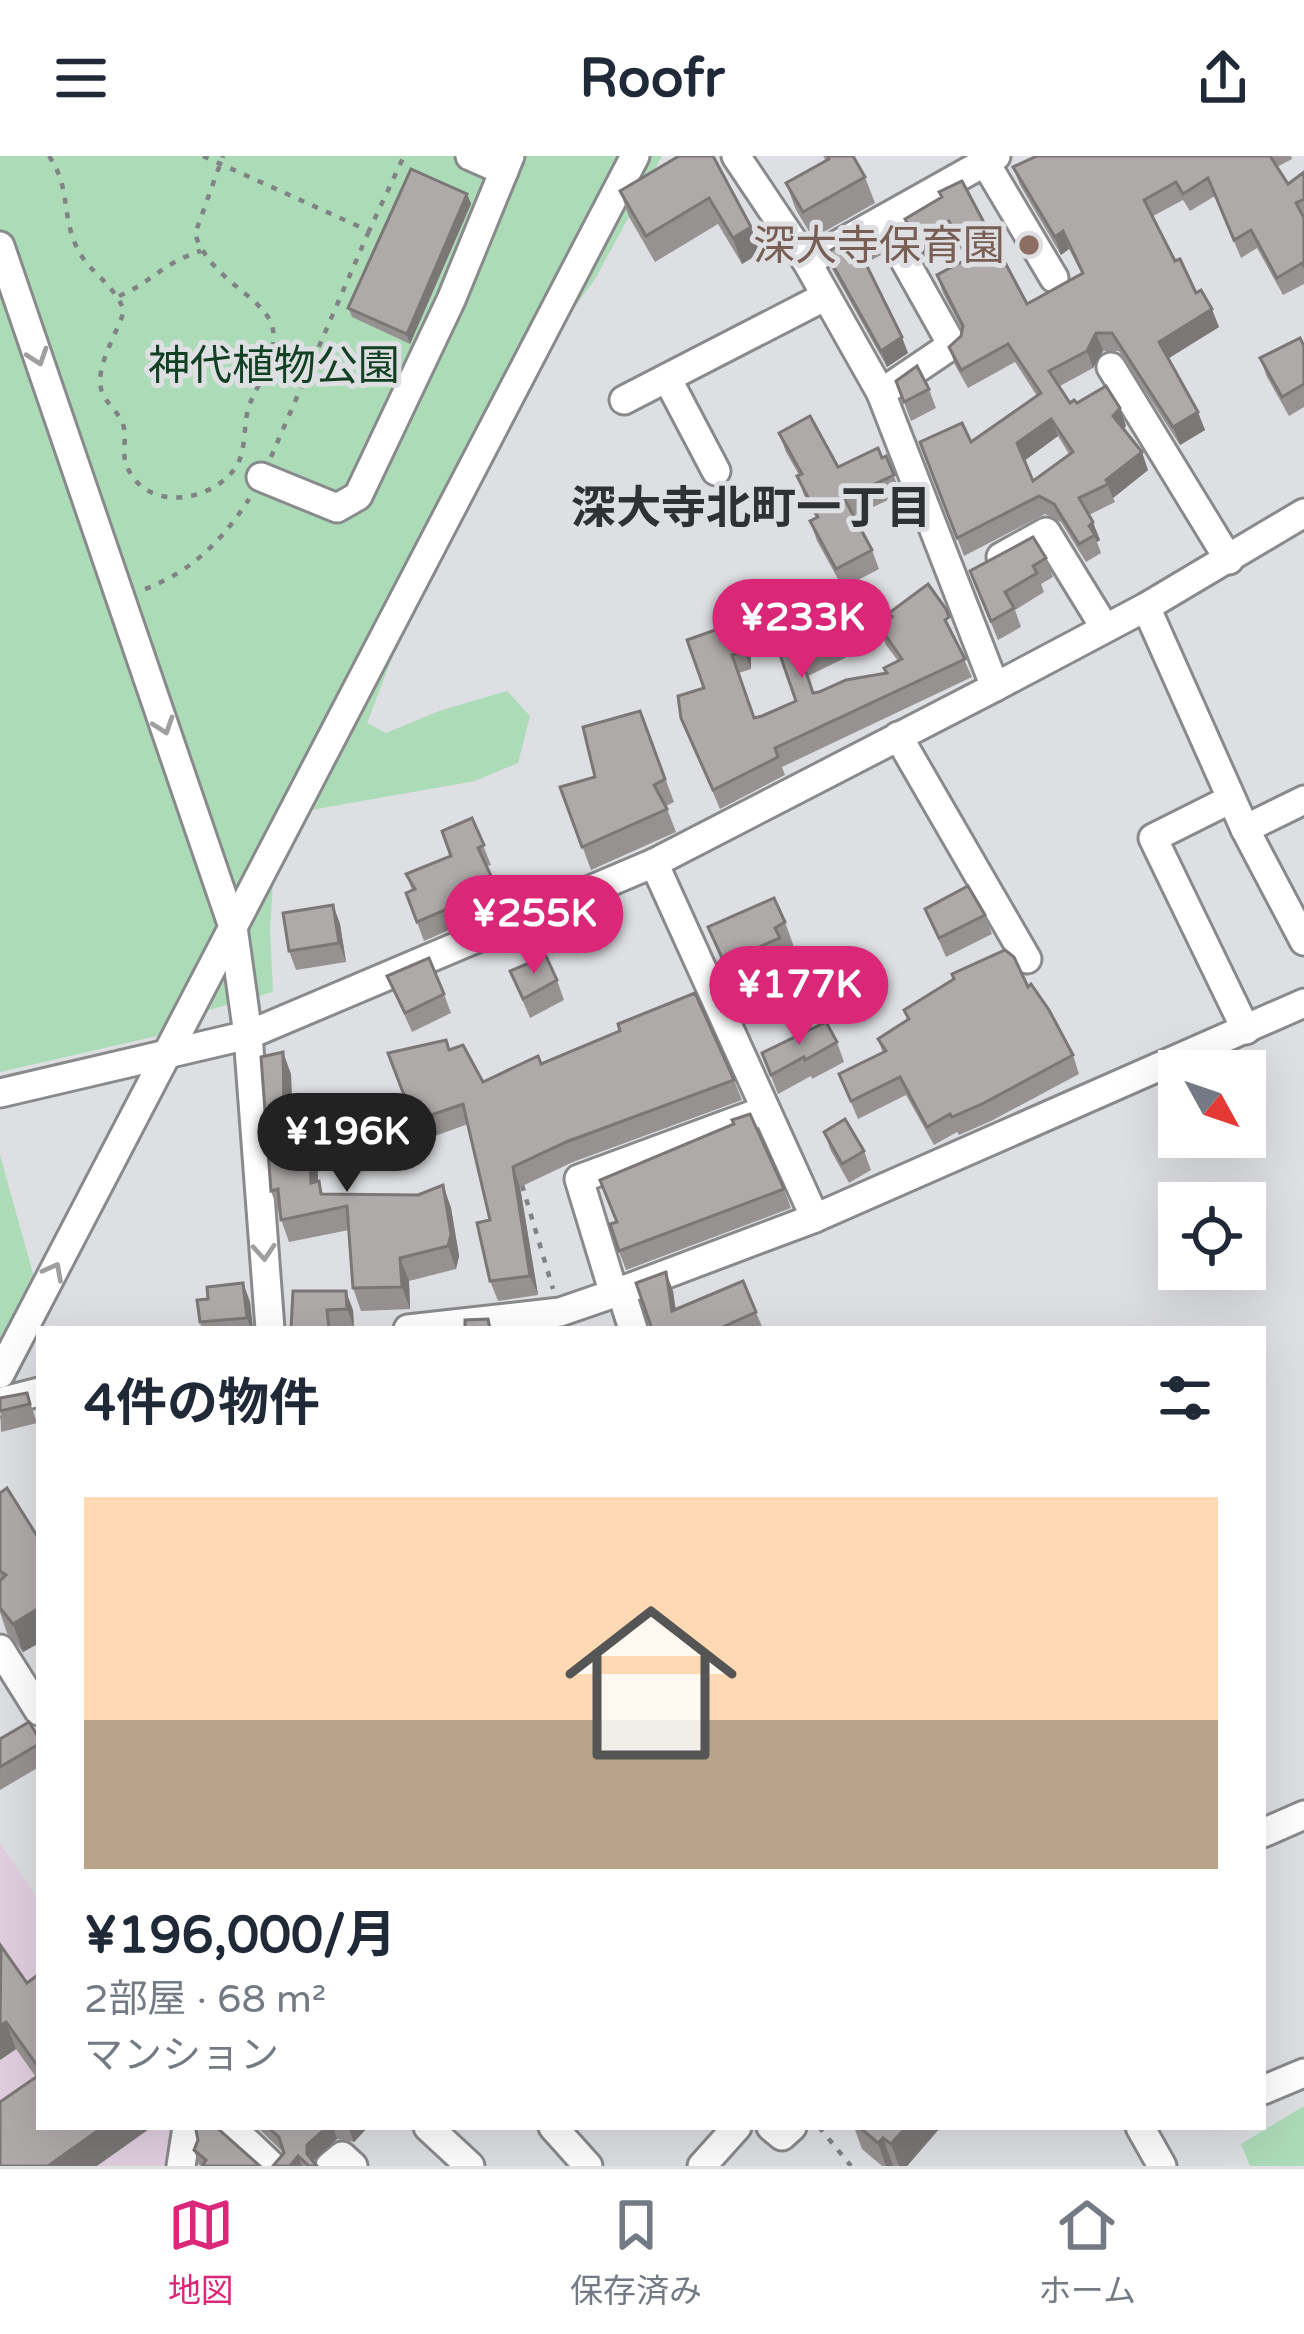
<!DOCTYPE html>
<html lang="ja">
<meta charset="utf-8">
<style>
:root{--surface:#fff;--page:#f6f6f7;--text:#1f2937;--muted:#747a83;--line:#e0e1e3;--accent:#db2777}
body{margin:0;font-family:"Varela Round","Noto Sans JP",sans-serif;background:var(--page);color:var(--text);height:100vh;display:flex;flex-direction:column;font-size:45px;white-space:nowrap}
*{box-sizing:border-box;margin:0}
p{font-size:39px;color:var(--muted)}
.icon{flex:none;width:66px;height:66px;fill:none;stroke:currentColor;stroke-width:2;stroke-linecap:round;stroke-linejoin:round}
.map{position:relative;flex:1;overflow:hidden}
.side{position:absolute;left:36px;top:1170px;width:1230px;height:804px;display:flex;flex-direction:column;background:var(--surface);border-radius:0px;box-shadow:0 12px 48px #0002}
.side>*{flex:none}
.needle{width:78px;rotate:130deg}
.tools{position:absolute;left:1158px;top:894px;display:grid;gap:24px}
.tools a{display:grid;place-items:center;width:108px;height:108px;border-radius:0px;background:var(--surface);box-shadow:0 12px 48px #0002;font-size:60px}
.price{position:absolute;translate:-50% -102px;padding:0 27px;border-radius:42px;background:var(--accent);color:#fff;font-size:39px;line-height:78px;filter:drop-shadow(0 3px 6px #0008)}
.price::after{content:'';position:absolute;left:50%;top:72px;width:36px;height:27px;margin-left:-18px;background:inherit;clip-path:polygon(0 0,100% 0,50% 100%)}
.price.active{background:#222;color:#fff}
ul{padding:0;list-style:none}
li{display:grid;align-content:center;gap:24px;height:636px;padding:0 48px}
li span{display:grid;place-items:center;height:372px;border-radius:0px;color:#555}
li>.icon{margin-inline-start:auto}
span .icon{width:216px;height:216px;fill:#fffc;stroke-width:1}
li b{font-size:51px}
h2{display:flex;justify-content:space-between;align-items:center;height:144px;padding:0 48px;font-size:51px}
header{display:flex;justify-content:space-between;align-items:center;height:156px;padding:0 48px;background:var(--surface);font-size:54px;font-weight:700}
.menu{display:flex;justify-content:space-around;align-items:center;height:168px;border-top:3px solid var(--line);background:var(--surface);font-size:33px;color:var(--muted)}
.menu a{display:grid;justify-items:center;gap:6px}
.menu .active{color:var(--accent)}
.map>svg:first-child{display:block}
</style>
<header><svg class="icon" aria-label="menu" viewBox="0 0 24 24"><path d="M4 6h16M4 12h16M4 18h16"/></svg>Roofr<svg class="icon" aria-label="share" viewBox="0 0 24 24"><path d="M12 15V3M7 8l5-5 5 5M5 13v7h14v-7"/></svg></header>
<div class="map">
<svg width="1304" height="2010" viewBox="0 0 1304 2010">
<rect width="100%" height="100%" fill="#dedfe2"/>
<!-- education -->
<path fill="#e1cfe0" d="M0 1687 39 1745V1971H172L167 2010H0Z"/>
<!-- green -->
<g fill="#acdbb8">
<path d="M0 0H662L595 123 474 289 367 567 386 577 439 555 507 535 530 560 518 607 475 625 277 660 270 774 273 836 166 866 157 880 0 916Z"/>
<path d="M0 999 37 1132 0 1191Z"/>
<path d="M1304 1950V2010H1250L1241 1988Z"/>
</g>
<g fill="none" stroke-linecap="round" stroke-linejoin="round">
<!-- minor casing -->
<g stroke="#898a8c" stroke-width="33">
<g id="minor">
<path d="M470 0 504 15"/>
<path d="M736 0 807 106 881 237 995 531 1146 451 1245 673 1304 785"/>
<path d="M985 6 1054 122"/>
<path d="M0 90 233 771 248 879 270 1173"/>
<path d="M807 106 996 0"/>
<path d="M1111 211 1229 404"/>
<path d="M667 222 716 315"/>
<path d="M881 237 952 189 882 64"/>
<path d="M624 244 826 140"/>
<path d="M261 321 337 352 358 340 451 144 510 0"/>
<path d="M1001 401 1046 376 1105 472"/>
<path d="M1146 451 1304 357"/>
<path d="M898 580 1027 803"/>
<path d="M1231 643 1153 682 1246 874"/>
<path d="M1245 673 1304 644"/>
<path d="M654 707 995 531"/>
<path d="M0 937 248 879 654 707 815 1062"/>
<path d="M621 1135 633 1173"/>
<path d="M614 1138 579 1023 763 955"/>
<path d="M408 1173 560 1156 621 1135 815 1062 1304 847"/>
<path d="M0 1218 635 0"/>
<path d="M0 1246 39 1236"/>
<path d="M0 1493 39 1555"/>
<path d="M1263 1677 1304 1659"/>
<path d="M1263 1934 1304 1917"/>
<path d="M231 1971 272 2010"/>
<path d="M428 1971 470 2010"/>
<path d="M553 1971 588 2010"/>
<path d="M771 1971 782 1980 792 1971"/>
<path d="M1140 1971 1162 2010"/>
<path d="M181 2010 187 1971"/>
<path d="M330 2010 342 2000 353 2010"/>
<path d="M702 2010 737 1971"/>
</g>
</g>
<!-- path -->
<g stroke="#818284" stroke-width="4.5" stroke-dasharray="6 9" stroke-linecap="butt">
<path d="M49 0C71 32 61 58 77 92 89 117 114 127 124 155 117 176 101 202 100 224 100 243 113 249 121 264 129 278 121 294 126 308 143 355 206 348 233 315 249 296 241 267 251 245 261 223 281 192 271 167 260 139 211 124 195 78L223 0"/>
<path d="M203 0 369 75 404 0"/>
<path d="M119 140C151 127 164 106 201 95"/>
<path d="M271 301 369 75"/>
<path d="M145 433C191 416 223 384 249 343"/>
<path d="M522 1029 553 1133"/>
<path d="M819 1971 851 2010"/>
</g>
<!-- minor -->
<use href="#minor" stroke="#fff" stroke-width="27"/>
</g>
<!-- wall -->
<g fill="#969291" fill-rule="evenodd">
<path d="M679 0 751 71 760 97 742 108 718 68 655 106 629 61 620 35Z"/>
<path d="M823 0H853L865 21 875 47 813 82 796 54 786 27 826 5Z"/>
<path d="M1037 0H1291L1292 3 1277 11 1288 28 1304 16V128L1283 139 1257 92 1241 102 1215 40 1190 55 1183 44 1153 60 1175 105 1219 171 1168 202 1205 274 1180 289 1119 195H1103L1093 212 1060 230 1070 247H1077L1126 270 1123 273 1148 314 1113 342 1115 346 1089 359 1100 384 1097 386 1101 397 1086 406 1061 366 1045 358 964 400 920 286H971L1037 240 1015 206 968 232 955 209 949 191 961 180 962 173 943 137 937 119 966 103 955 83 924 102 912 81 905 63 941 41 1027 148 1082 118 1069 93 1061 99 1020 29 1013 11ZM1058 280 1069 298 1033 325 1025 304Z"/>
<path d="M467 38 471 48 410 188 352 161 348 152Z"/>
<path d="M875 83 881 99 866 107 908 197 887 211 832 113 826 97Z"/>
<path d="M1304 190V251L1289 260 1267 221 1260 202Z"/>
<path d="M896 225 929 233 936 252 911 265Z"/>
<path d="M779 277 838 311 886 300 901 338 854 360 872 394 879 413 843 432 817 385 810 365 816 362 804 339 797 320 799 319 786 296Z"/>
<path d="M1046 402 1053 421 1041 428 1044 436 1015 454 1021 471 998 484 970 415Z"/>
<path d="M889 457 956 480 954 481 972 521 782 611 785 619 720 653 681 562 704 532 743 464 750 483 751 513 739 517 754 562 796 545 767 461 846 480 853 498 808 520 814 537 886 517 898 505 886 489 879 470 891 462Z"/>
<path d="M640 555 674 646 666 650 676 676 591 714 560 631 595 621Z"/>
<path d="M472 662 491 709 487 710 500 743 470 757 472 764 424 785 406 737 412 734 406 718 451 700Z"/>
<path d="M333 749 340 768 346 806 296 814 289 795Z"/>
<path d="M925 753 985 759 992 778 946 801Z"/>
<path d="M785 766 795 794 787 799 790 810 734 835 708 771Z"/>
<path d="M510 815 557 824 564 844 530 862Z"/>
<path d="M387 820 444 838 451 857 412 876Z"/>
<path d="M1028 831 1073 899 1079 918 991 965 959 979 957 976 934 989 906 939 858 963 839 918 883 897 878 883 907 864 904 854Z"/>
<path d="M837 886 844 906 812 923 811 920 778 938 762 897Z"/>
<path d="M449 894 483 926 541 908 734 924 742 944 573 1006 520 1031 538 1139 498 1145 490 1125V1064L468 968 421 985 388 897Z"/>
<path d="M291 918 292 951 319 970 324 1000 317 999 318 1026 323 1038 418 1039 443 1029 451 1052 459 1100 456 1113 409 1125 410 1153 361 1155 353 1132 349 1074 289 1086 271 1035Z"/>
<path d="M824 976 864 995 871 1014 849 1027 831 995Z"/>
<path d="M784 1033 791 1052 626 1114 619 1095Z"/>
<path d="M743 1125 763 1173H652L673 1135 676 1154Z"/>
<path d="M243 1127 250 1146 253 1173H202L200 1166 208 1143Z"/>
<path d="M293 1135 353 1154 354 1172 291 1173Z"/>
<path d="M27 1237 37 1267 1 1276 0 1242Z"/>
<path d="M0 1337 39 1383V1487L23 1496 7 1477 0 1456Z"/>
<path d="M39 1582V1611L0 1634V1583Z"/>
<path d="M0 1791 27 1827 39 1818V1971L36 1921 16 1893 0 1904Z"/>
<path d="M257 1971H368L354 1986 337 1983 313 2005 317 2010H273L284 1997Z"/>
<path d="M854 1971H939V1973L907 2010H882L862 1993Z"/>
<path d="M194 1994 260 2010 199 2009Z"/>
</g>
<!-- shaded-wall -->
<g fill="#7a7776">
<path d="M467 38 471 48 410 188 407 178Z"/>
<path d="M949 65 955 83 924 102 918 84Z"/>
<path d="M751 71 760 97 742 108 733 82Z"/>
<path d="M1063 75 1069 93 1061 99 1055 81Z"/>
<path d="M1212 153 1219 171 1166 204 1159 186Z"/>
<path d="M1096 177 1103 195 1093 212 1087 195Z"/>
<path d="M902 181 908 197 887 211 881 195Z"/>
<path d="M1120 252 1126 270 1119 278 1113 260Z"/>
<path d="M1198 256 1205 274 1180 289 1173 271Z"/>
<path d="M1051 263 1058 280 1024 305 1017 287Z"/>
<path d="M1142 296 1148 314 1113 342 1106 324Z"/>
<path d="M1093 366 1100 384 1097 386 1089 370Z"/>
<path d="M743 464 750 483 751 513 744 495Z"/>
<path d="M333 749 340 768 346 806 339 787Z"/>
<path d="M283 896 291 918 293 975 284 953Z"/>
<path d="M311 948 319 970 324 1000 315 977Z"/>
<path d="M309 977 317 999 319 1050 311 1027Z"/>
<path d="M513 1011 520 1031 538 1139 530 1120Z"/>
<path d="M443 1029 451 1052 459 1100 456 1113 448 1090Z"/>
<path d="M400 1102 409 1125 410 1153 402 1131Z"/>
<path d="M666 1116 673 1135 678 1173 672 1155Z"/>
<path d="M243 1127 250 1146 253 1173H251L247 1162Z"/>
<path d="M346 1135 353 1154 354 1172 347 1153Z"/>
<path d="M39 1452V1487L23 1496 13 1468Z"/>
<path d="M6 1866 16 1893 0 1904V1870Z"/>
<path d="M103 1971H152L97 2010H48Z"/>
<path d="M327 1971H333L337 1983 313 2005 307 1998V1989Z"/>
<path d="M348 1971H368L354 1986Z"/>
<path d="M906 1971H939V1973L907 2010H899L891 1988Z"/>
<path d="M883 1982 893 2010H886L878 1987Z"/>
<path d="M298 2000 302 2010H290Z"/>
</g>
<!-- building -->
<g fill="#aeaaa9" stroke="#7a7776" stroke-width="3" fill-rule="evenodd">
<path d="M679 0H713L751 71 733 82 709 42 646 80 620 35Z"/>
<path d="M828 0H853L865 21 803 56 786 27 829 3Z"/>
<path d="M1037 0H1270L1288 28 1304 16V43L1296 47 1304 62V111L1302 107 1277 122 1251 74 1234 84 1208 22 1183 38 1176 26 1144 44 1175 105 1180 103 1196 137 1201 134 1212 153 1159 186 1198 256 1173 271 1112 177H1096L1087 195 1049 215 1070 247 1074 244 1077 247 1106 230 1120 252 1113 260 1142 296 1106 324 1108 328 1079 342 1093 366 1089 370 1095 379 1079 388 1054 348 1039 340 957 382 920 286 962 267 971 286 1041 237 1008 188 961 214 949 191 961 180 963 170 937 119 969 102 949 65 918 84 905 63 942 41 939 36 962 25 1027 148 1083 117 1063 75 1055 81 1013 11ZM1051 263 1073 296 1033 325 1017 287Z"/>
<path d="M411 13 467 38 407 178 348 152Z"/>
<path d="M869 72 875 83 858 92 902 181 881 195 826 97Z"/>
<path d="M1300 182 1304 190V228L1282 241 1260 202Z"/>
<path d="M917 210 929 233 904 246 896 225Z"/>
<path d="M810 260 838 311 878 292 882 302 886 300 894 319 844 342 872 394 836 413 810 365 818 361 797 320 802 318 779 277Z"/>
<path d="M1033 381 1046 402 1033 410 1037 417 1005 436 1014 452 991 465 970 415Z"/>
<path d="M928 428 946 453 949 461 945 464 965 503 775 592 778 601 713 634 681 562 678 540 704 532 687 484 743 464 744 495 732 499 754 562 762 560 796 545 767 461 826 437 846 480 801 501 813 537 819 536 846 524 887 517 884 512 902 503 879 470 892 461 889 457Z"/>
<path d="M640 555 665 623 654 629 667 653 582 691 560 631 595 621 583 571Z"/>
<path d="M472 662 484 689 478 692 493 724 463 738 466 745 417 766 406 737 415 733 406 718 451 700 442 675Z"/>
<path d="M968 730 985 759 939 782 925 753Z"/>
<path d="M774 742 785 766 775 772 780 782 724 806 708 771Z"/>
<path d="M333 749 339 787 289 795 283 757Z"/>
<path d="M1005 794 1014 801 1028 831 1031 828 1049 854 1073 899 984 947 952 961 950 958 927 971 900 921 851 945 839 918 886 895 878 883 909 863 904 854 954 823 952 818Z"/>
<path d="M546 800 557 824 523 843 510 815Z"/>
<path d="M429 802 444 838 405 857 387 820Z"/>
<path d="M695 837 734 924 566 986 513 1011 530 1120 490 1125 477 1067 490 1064 463 948 414 965 388 897 446 884 449 894 463 889 483 926 538 900 541 908 620 875 618 868Z"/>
<path d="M826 866 837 886 805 904 804 901 771 919 762 897Z"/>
<path d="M283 896 284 953 311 948 315 977H309L311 1027 319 1025 321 1038 418 1039 443 1029 451 1078 448 1090 400 1102 402 1131 353 1132 347 1050 281 1064 278 1033 271 1035 261 901Z"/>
<path d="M750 958 784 1033 619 1095 610 1068 617 1066 600 1024 734 968 732 964Z"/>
<path d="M845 963 864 995 842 1008 824 976Z"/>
<path d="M666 1116 672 1155 743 1125 756 1156 718 1173H652L636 1127Z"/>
<path d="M243 1127 247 1162 200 1166 197 1144 208 1143 207 1131Z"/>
<path d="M293 1135H346L347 1153 327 1154 329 1173H291Z"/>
<path d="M488 1163 490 1173H465V1164Z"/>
<path d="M27 1237 30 1248 0 1255V1242Z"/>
<path d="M7 1332 39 1383V1452L13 1468 0 1452V1425L6 1419 0 1415V1337Z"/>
<path d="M29 1566 39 1582V1588L0 1611V1583Z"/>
<path d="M1 1790 27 1827 39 1818V1912L6 1866 0 1870Z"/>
<path d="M39 1919V1971H103L48 2010H0V1946Z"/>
<path d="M199 1971H216L260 2010H202L206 2004 194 1994 198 1984 196 1974Z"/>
<path d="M268 1971H327L307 1989V1998L317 2010H309L298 2000 290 2010H273L284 1997 279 1981Z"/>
<path d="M859 1971H906L891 1988 883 1982 878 1987Z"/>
</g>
<!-- one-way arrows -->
<defs><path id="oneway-chevron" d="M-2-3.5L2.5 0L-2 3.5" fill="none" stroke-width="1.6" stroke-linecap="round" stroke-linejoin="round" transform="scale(3)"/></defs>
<g stroke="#9f9f9f">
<use href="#oneway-chevron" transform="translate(38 201) rotate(71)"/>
<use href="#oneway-chevron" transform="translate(164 570) rotate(71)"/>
<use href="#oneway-chevron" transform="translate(264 1096) rotate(86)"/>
<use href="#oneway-chevron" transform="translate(54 1115) rotate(-62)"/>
</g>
<!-- markers -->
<circle fill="#8d6e63" stroke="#dedfe2" stroke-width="4.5" cx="1029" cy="89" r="12"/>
<g text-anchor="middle" stroke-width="10" stroke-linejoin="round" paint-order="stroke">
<!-- education labels -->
<g font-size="42" fill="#785e54" stroke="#dedfe2" text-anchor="end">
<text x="1005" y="104">深大寺保育園</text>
</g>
<!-- park labels -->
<g font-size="42" fill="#114023" stroke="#dedfe2">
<text x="274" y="224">神代植物公園</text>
</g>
<!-- neighbourhood labels -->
<g font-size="45" font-weight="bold" fill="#303133" stroke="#dedfe2">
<text x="751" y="367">深大寺北町一丁目</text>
</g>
</g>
</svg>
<div class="tools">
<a><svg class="needle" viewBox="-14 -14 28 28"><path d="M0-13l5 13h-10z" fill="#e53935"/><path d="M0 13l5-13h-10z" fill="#747a83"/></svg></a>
<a><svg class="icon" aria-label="locate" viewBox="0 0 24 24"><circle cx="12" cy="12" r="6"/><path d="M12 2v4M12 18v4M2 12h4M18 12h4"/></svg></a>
</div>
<b class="price" style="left:802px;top:525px">¥233K</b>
<b class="price" style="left:534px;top:821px">¥255K</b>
<b class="price" style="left:799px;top:892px">¥177K</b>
<b class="price active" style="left:347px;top:1039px">¥196K</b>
<section class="side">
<h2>4件の物件<svg class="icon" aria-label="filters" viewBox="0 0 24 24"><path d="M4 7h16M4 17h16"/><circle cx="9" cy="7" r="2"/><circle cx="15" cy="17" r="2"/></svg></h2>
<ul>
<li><span style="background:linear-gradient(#ffd9b3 60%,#b9a48a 0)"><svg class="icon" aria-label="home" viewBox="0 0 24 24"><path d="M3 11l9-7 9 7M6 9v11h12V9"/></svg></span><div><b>¥196,000/月</b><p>2部屋 · 68 m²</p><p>マンション</p></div></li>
</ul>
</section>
</div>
<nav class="menu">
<a class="active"><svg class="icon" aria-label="map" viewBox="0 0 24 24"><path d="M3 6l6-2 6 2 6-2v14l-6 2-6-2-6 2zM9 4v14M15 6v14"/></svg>地図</a>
<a><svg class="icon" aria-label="saved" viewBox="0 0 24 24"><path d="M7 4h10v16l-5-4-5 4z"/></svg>保存済み</a>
<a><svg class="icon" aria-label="home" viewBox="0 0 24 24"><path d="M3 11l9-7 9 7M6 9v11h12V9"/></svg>ホーム</a>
</nav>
